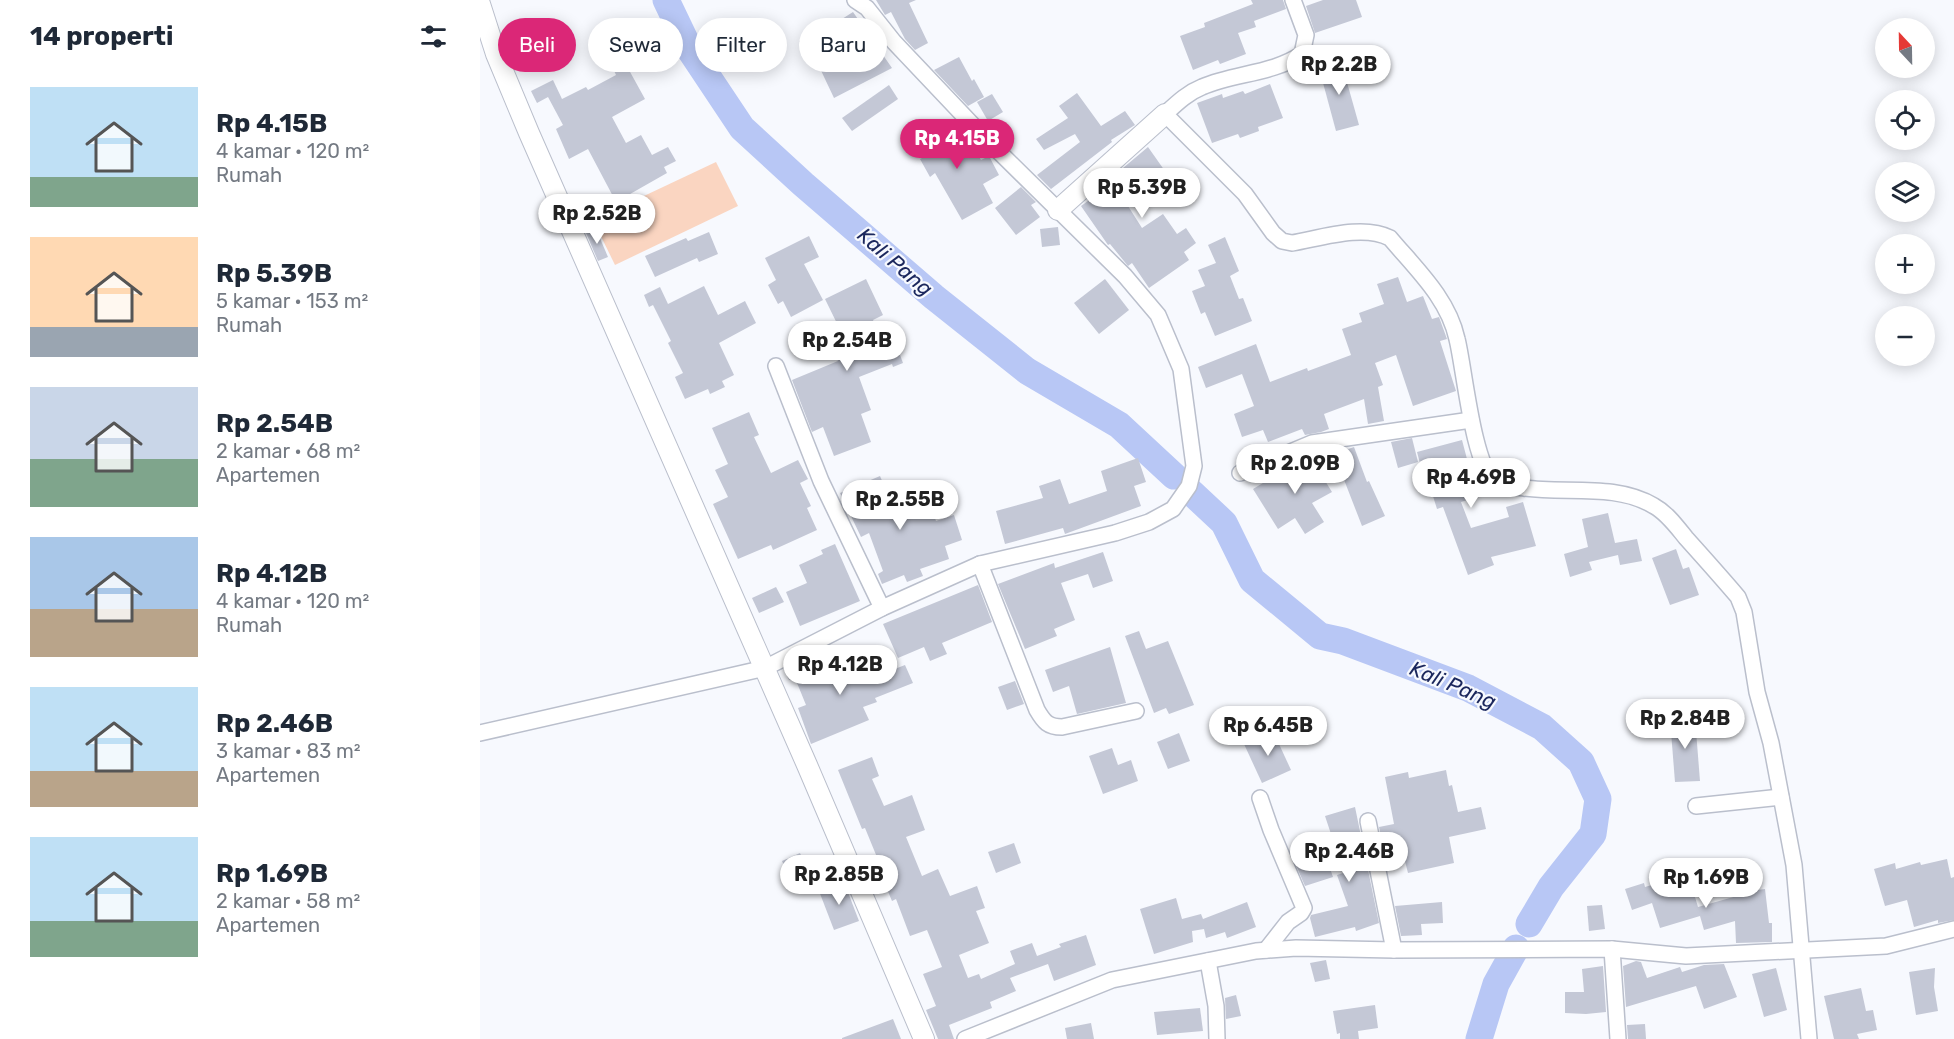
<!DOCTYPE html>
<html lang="id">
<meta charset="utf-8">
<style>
:root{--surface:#fff;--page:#f6f6f7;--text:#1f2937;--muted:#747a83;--accent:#db2777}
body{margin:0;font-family:Rubik,sans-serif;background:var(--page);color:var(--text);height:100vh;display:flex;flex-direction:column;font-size:22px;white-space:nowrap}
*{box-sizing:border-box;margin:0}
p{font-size:20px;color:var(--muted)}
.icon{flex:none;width:33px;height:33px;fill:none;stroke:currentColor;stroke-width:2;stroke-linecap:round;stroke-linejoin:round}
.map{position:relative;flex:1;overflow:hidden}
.sheet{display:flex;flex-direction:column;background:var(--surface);width:480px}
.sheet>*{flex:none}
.banner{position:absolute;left:18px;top:18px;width:570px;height:54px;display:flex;gap:12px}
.needle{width:39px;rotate:338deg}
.tools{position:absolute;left:1395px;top:18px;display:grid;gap:12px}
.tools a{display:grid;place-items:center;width:60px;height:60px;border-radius:50%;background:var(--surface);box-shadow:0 3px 15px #0003;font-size:30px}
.price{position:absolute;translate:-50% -51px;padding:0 14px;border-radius:21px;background:#fff;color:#222;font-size:20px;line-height:39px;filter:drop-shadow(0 2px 3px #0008)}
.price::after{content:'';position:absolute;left:50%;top:36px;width:18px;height:14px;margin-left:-9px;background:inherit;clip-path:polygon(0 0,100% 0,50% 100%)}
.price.selected{background:var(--accent);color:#fff}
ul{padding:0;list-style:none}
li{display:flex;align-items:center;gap:18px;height:150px;padding:0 30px}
li span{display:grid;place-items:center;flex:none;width:168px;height:120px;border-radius:0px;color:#555}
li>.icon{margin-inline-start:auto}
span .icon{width:72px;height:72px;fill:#fffc;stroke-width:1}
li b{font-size:26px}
h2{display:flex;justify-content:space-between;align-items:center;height:72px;padding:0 30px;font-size:26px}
.pill{padding:0 21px;border-radius:27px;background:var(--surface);box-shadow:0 3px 15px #0003;font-size:21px;line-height:54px}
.pill.selected{background:var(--accent);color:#fff}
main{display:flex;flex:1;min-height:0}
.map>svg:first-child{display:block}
</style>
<main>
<section class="sheet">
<h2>14 properti<svg class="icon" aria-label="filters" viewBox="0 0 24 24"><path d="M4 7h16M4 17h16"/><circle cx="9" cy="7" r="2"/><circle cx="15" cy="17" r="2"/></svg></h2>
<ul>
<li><span style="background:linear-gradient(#bfe0f5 75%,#7fa58c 0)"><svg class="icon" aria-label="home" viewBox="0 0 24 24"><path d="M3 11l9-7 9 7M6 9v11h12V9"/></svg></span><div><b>Rp 4.15B</b><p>4 kamar · 120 m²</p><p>Rumah</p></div></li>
<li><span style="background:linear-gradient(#ffd9b3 75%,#9aa5b1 0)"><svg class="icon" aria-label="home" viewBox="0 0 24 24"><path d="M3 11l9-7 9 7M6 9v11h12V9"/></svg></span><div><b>Rp 5.39B</b><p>5 kamar · 153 m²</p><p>Rumah</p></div></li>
<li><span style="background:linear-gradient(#c9d6e8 60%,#7fa58c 0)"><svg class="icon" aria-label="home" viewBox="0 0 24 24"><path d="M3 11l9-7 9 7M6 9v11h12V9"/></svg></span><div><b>Rp 2.54B</b><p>2 kamar · 68 m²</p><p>Apartemen</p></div></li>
<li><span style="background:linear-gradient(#a9c7e8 60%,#b9a48a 0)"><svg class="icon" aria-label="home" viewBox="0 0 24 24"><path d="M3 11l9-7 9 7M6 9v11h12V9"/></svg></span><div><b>Rp 4.12B</b><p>4 kamar · 120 m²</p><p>Rumah</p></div></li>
<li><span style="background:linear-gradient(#bfe0f5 70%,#b9a48a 0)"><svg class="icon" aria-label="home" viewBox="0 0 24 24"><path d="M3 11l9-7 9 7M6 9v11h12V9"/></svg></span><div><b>Rp 2.46B</b><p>3 kamar · 83 m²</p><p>Apartemen</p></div></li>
<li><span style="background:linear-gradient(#bfe0f5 70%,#7fa58c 0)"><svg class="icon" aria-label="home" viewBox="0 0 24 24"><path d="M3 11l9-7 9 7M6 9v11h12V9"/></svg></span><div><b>Rp 1.69B</b><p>2 kamar · 58 m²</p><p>Apartemen</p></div></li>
</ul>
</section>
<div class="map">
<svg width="1474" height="1039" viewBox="0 0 1474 1039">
<rect width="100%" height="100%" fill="#f7f9fe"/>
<!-- green -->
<path fill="#fad5c1" d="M236 162 258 206 135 265 113 220Z"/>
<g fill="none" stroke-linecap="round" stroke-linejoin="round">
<!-- river -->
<g stroke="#b8c7f5" stroke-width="27">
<path d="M186 0 210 50 262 128 323 184 454 297 547 371 639 425 694 476"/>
<path d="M712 493 744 523 772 580 840 636 863 641 988 688 1062 727 1101 762 1118 799 1113 834 1071 887 1049 924"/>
<path d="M999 1039 1016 984 1036 948"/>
</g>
</g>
<!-- building -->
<g fill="#c4c8d6">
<path d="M396 0H436L429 3 448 43 435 50 425 39 411 12 405 15Z"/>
<path d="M771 0H803L806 9 774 21 776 27 758 33 766 54 740 64 738 60 713 70 700 36 725 27 724 23 773 4Z"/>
<path d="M843 0H876L882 17 835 33 826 6Z"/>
<path d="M373 12 412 68 354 98 336 60 331 62 319 41 342 29 343 31Z"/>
<path d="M147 46 156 67 149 70 165 99 132 117 146 143 161 135 172 155 188 147 196 161 184 167 187 173 136 202 108 149 89 159 76 129 83 125 68 97 57 103 51 91 73 80 82 99 106 87 108 90 136 75 127 55Z"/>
<path d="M479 57 492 81 494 79 504 97 488 106 454 70Z"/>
<path d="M861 61 879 125 856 131 839 68Z"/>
<path d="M790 84 803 118 778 127 779 131 760 138 758 134 732 143 717 103 742 94 743 98 763 91 765 94Z"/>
<path d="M409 85 418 99 372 131 362 118Z"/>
<path d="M597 93 621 126 645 111 655 125 631 140 632 142 571 189 557 175 600 142 595 134 564 150 556 139 588 118 579 106Z"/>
<path d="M512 94 523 112 508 121 497 102Z"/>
<path d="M452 123 464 146 485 134 501 160 509 156 519 175 503 184 513 203 482 220 455 173 450 177 440 159 444 157 431 134Z"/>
<path d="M668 147 692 181 701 174 713 190 703 197 705 200 696 206 682 186 671 193 669 191 648 206 662 228 683 214 697 234 706 228 716 243 704 252 709 260 669 288 652 263 648 266 630 244 628 245 601 206 633 183 630 179Z"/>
<path d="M541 187 556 202 551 205 560 217 536 235 515 208Z"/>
<path d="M578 227 580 245 562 247 560 229Z"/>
<path d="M116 229 128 257 118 261 106 233Z"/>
<path d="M229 232 238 254 219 262 217 258 175 277 165 256 206 238 208 241Z"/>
<path d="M329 236 339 257 324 264 343 300 311 317 303 301 298 304 288 285 296 280 285 258Z"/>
<path d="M745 237 759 271 750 276 759 299 763 298 772 321 735 336 725 312 721 314 712 291 725 286 718 270 736 263 728 245Z"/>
<path d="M918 277 927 302 943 296 952 319 959 317 967 339 960 341 976 391 933 406 916 355 895 363 903 385 898 387 904 421 888 424 884 399 844 414 849 429 841 432 825 435 822 429 788 442 783 430 762 437 754 414 774 406 762 374 726 388 718 367 776 344 790 382 827 368 828 371 871 355 862 329 882 322 879 313 904 304 897 284Z"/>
<path d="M386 279 403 315 393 320 406 352 417 347 423 363 413 367 412 364 379 377 391 410 381 414 391 442 354 456 343 427 332 432 312 380 358 361 356 357 370 350 345 299Z"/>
<path d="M625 279 649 310 619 334 594 303Z"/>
<path d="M224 286 238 315 265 301 276 323 239 343 254 375 242 381 245 387 230 394 228 389 205 399 195 377 203 373 188 343 191 341 173 305 169 307 164 295 180 287 188 304Z"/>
<path d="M269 412 279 435 274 437 291 473 318 460 328 479 320 483 331 506 327 508 337 530 293 550 291 545 258 559 233 504 248 497 235 470 248 464 232 428Z"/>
<path d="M932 438 938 462 918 468 911 442Z"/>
<path d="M982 440 997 497 981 502 991 528 1029 517 1026 507 1043 502 1056 546 1011 557 1014 565 988 575 963 507 957 509 952 493 948 494 937 452Z"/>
<path d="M874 447 887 482 889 481 905 516 882 526 854 454Z"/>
<path d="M829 455 852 492 832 503 844 522 825 534 815 518 798 529 773 489Z"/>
<path d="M658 458 666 482 654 486 661 506 585 534 583 528 525 544 516 511 563 498 559 486 580 479 589 504 627 491 621 471Z"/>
<path d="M400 476 412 504 437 495 445 518 454 515 456 521 474 515 482 540 465 546 469 559 440 569 443 576 427 582 424 575 402 584 398 574 403 571 389 533 381 537 360 493Z"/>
<path d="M1128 513 1135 543 1157 539 1162 561 1140 565 1138 555 1109 562 1112 570 1090 577 1084 554 1108 547 1102 519Z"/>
<path d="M355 544 380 601 320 626 306 592 327 583 319 565 343 554 341 550Z"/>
<path d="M1196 549 1203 569 1209 567 1219 595 1190 605 1172 558Z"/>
<path d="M623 552 633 581 613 588 608 574 581 583 595 620 574 629 577 636 545 649 518 584 574 563 575 568Z"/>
<path d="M498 585 512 622 462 643 467 654 450 661 444 647 418 658 403 624Z"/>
<path d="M296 587 304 602 279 613 272 598Z"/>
<path d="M659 631 666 649 688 641 714 705 689 714 686 708 674 713 645 636Z"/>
<path d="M630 647 646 703 597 714 589 686 573 692 565 670Z"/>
<path d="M365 656 376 684 425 665 433 683 395 698 397 702 383 707 389 720 331 744 318 708 326 705 315 678 309 680 304 669 319 661 324 672Z"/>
<path d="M535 681 544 704 527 710 518 687Z"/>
<path d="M1215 718 1220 781 1195 782 1190 719Z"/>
<path d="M793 731 811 770 782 783 764 744Z"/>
<path d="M699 733 710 761 688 769 677 742Z"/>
<path d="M632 748 638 765 651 760 658 781 623 794 609 756Z"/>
<path d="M392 757 399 776 392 779 404 806 432 795 445 830 426 837 442 876 458 869 470 896 497 886 505 908 496 911 509 943 479 955 488 978 499 974 501 979 535 964 530 951 552 943 557 956 581 947 579 944 606 935 616 965 574 981 568 964 530 978 536 991 510 1002 512 1008 469 1025 474 1039H458L446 1010 456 1006 443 974 462 967 447 930 430 936 416 899 412 901 398 868 401 867 385 828 382 829 358 770Z"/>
<path d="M966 770 969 786 972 785 978 812 1001 807 1006 829 969 837 974 863 928 873 920 842 903 845 899 827 914 824 905 777 928 772 929 778Z"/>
<path d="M875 807 899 923 876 931 875 927 835 937 830 918 831 915 868 906 857 875 878 868 868 835 853 840 845 816Z"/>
<path d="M844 836 848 850 844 851 853 877 825 886 815 863 825 860 820 844Z"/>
<path d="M534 843 541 863 516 873 508 852Z"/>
<path d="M320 853 331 879 314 887 302 861Z"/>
<path d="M1467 859 1471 878 1474 877V920L1458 923V920L1434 927 1427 900 1405 906 1394 869 1415 863 1416 869 1440 862 1441 865Z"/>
<path d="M1208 874 1218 907 1257 896 1256 893 1285 889 1289 923H1292V942L1256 943 1255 921 1224 930 1220 916 1180 928 1172 903 1152 910 1145 889 1164 883 1165 887Z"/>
<path d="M364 882 379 921 354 930 339 891Z"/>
<path d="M696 898 702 919 721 914 723 919 767 902 776 927 747 938 745 932 726 938 724 929 712 931 713 942 674 954 660 909Z"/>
<path d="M962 902 963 923 941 924 942 935 921 936 915 906Z"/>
<path d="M1122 905 1125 929 1109 931 1107 906Z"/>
<path d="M846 960 850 979 835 982 830 963Z"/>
<path d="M1156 961 1161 962 1167 978 1200 967 1202 972 1224 965 1244 964 1257 997 1224 1009 1216 986 1146 1007 1143 966Z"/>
<path d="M1123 966 1126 1012 1106 1014 1085 1013V992H1104L1102 969Z"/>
<path d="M1296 968 1307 1010 1284 1017 1272 974Z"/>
<path d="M1455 968 1454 987 1458 1011 1436 1015 1429 972Z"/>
<path d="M1381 988 1386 1011 1393 1010 1397 1030 1377 1034 1379 1039H1354L1344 996Z"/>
<path d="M756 995 761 1016 746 1019 745 998Z"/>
<path d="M895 1005 898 1028 878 1031 879 1039H860V1033L857 1034 853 1011Z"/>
<path d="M720 1008 723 1031 677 1035 674 1012Z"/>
<path d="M413 1019 421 1039H362V1038Z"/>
<path d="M611 1023 614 1039H587L585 1028Z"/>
<path d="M1165 1024 1166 1039H1148L1147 1025Z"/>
</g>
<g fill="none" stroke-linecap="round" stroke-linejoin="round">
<!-- minor casing -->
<g stroke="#babfcc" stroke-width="18">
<g id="minor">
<path d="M813 0 826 35 822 54C793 74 754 73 722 87 707 93 696 104 685 114L765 194 793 233 802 241 812 243C841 238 883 224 910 238 936 269 968 298 977 339 984 366 993 465 1014 480 1022 486 1034 487 1044 488 1086 494 1136 483 1174 506 1187 513 1197 527 1206 538 1224 558 1241 577 1258 597L1264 612 1277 692 1291 743 1314 865 1329 1039"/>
<path d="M296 366 341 481 402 608"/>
<path d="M760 473 832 443 991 420"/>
<path d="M500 564 557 710C564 722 568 727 582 727L656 711"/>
<path d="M0 733 285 668 402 608 500 564 635 533 669 522 693 509 709 486 714 466 701 369 678 315 645 276 504 137 414 42 387 8 375 0"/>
<path d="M780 798 791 830 824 908 821 913 808 922 786 950"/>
<path d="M1216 806 1301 797"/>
<path d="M888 821 914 950"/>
<path d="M1132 949 1138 1039"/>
<path d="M728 961 736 1006 737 1039"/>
<path d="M485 1039 632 980 776 951 816 948 914 950 1132 949 1206 956 1406 946 1474 929"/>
</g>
</g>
<!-- tertiary casing -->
<g stroke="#babfcc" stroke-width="22">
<g id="tertiary">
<path d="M0 4 16 54 49 133 327 765 444 1039"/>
<path d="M578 210 685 114"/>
</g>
</g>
<!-- minor -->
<use href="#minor" stroke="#fff" stroke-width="15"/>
<!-- tertiary -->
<use href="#tertiary" stroke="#fff" stroke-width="20"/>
</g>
<g text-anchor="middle" stroke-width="4.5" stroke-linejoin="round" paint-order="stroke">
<!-- water labels -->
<g font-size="21" font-style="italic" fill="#1b275d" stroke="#f7f9fe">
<text transform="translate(415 262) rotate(41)" y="7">Kali Pang</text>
<text transform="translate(973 685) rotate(23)" y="7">Kali Pang</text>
</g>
</g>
</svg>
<div class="tools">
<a><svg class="needle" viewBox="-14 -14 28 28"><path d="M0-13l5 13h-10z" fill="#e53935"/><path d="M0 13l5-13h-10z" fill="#747a83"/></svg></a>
<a><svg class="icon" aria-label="locate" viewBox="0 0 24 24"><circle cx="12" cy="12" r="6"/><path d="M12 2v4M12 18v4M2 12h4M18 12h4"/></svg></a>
<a><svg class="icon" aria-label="layers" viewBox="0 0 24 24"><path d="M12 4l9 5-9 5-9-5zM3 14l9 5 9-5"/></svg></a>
<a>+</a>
<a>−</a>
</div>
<b class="price" style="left:859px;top:96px">Rp 2.2B</b>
<b class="price selected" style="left:477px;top:170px">Rp 4.15B</b>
<b class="price" style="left:662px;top:219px">Rp 5.39B</b>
<b class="price" style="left:117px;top:245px">Rp 2.52B</b>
<b class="price" style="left:367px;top:372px">Rp 2.54B</b>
<b class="price" style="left:815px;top:495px">Rp 2.09B</b>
<b class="price" style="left:991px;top:509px">Rp 4.69B</b>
<b class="price" style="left:420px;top:531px">Rp 2.55B</b>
<b class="price" style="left:360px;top:696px">Rp 4.12B</b>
<b class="price" style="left:1205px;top:750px">Rp 2.84B</b>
<b class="price" style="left:788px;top:757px">Rp 6.45B</b>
<b class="price" style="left:869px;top:883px">Rp 2.46B</b>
<b class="price" style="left:359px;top:906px">Rp 2.85B</b>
<b class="price" style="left:1226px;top:909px">Rp 1.69B</b>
<div class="banner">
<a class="pill selected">Beli</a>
<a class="pill">Sewa</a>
<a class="pill">Filter</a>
<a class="pill">Baru</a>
</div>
</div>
</main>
